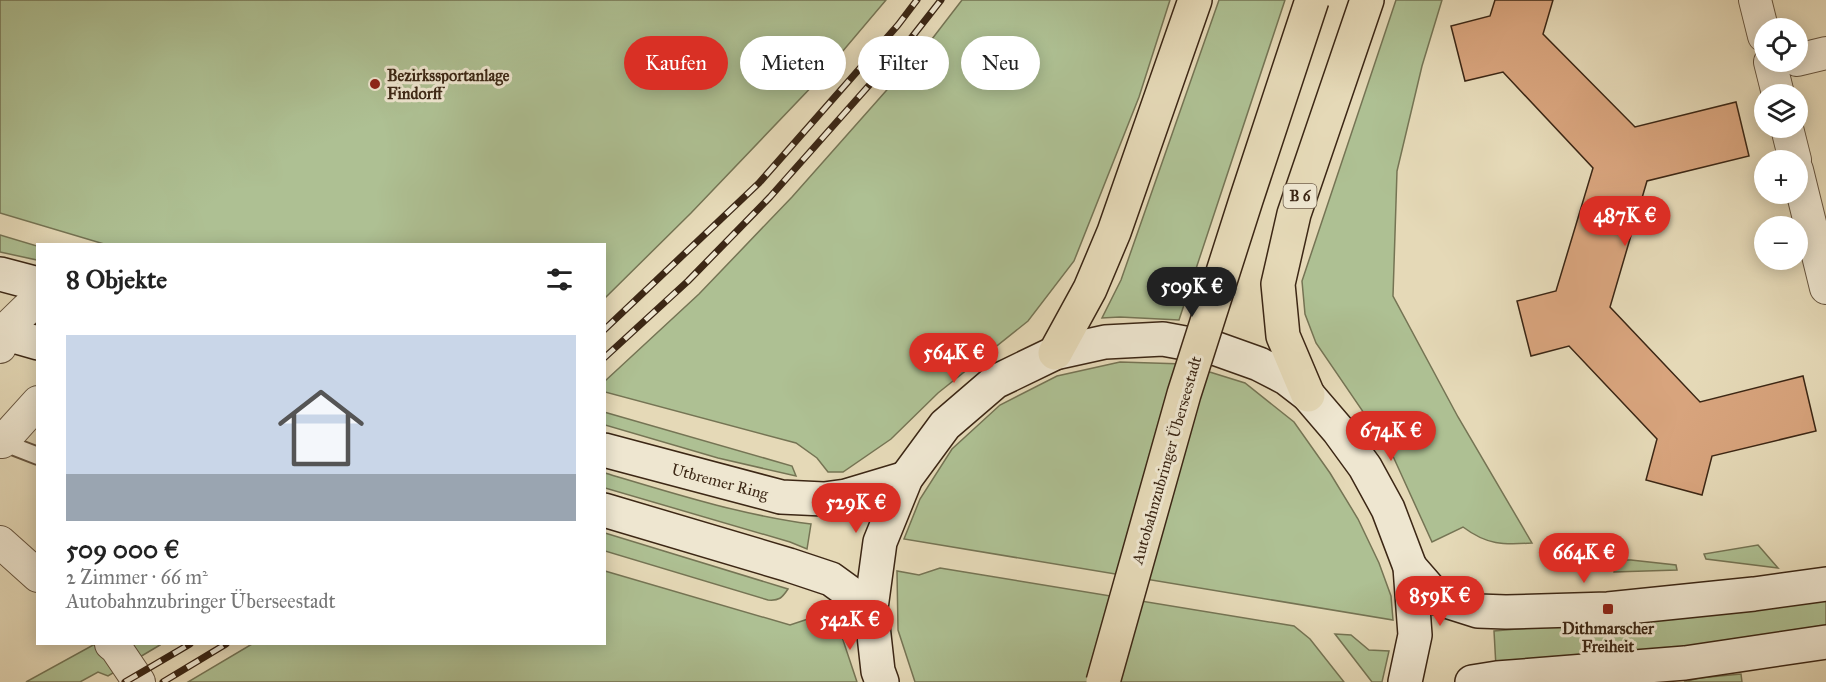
<!DOCTYPE html>
<html lang="de">
<meta charset="utf-8">
<style>
:root{--surface:#fff;--page:#f6f6f6;--text:#222;--muted:#767676;--accent:#d93025}
body{margin:0;font-family:"IM FELL Great Primer",serif;background:var(--page);color:var(--text);height:100vh;display:flex;flex-direction:column;font-size:22px;white-space:nowrap}
*{box-sizing:border-box;margin:0}
p{font-size:20px;color:var(--muted)}
.icon{flex:none;width:33px;height:33px;fill:none;stroke:currentColor;stroke-width:2;stroke-linecap:round;stroke-linejoin:round}
.map{position:relative;flex:1;overflow:hidden}
.panel{position:absolute;left:36px;top:243px;width:570px;height:402px;display:flex;flex-direction:column;background:var(--surface);border-radius:0px;box-shadow:0 3px 15px #0003}
.panel>*{flex:none}
.top-card{position:absolute;left:624px;top:36px;width:570px;height:54px;display:flex;gap:12px}
.fabs{position:absolute;left:1754px;top:18px;display:grid;gap:12px}
.fabs a{display:grid;place-items:center;width:54px;height:54px;border-radius:50%;background:var(--surface);box-shadow:0 3px 15px #0003;font-size:30px}
.price{position:absolute;translate:-50% -51px;padding:0 14px;border-radius:21px;background:var(--accent);color:#fff;font-size:20px;line-height:39px;filter:drop-shadow(0 2px 3px #0008)}
.price::after{content:'';position:absolute;left:50%;top:36px;width:18px;height:14px;margin-left:-9px;background:inherit;clip-path:polygon(0 0,100% 0,50% 100%)}
.price.on{background:#222;color:#fff}
ul{padding:0;list-style:none}
li{display:grid;align-content:center;gap:12px;height:318px;padding:0 30px}
li span{display:grid;place-items:center;height:186px;border-radius:0px;color:#555}
li>.icon{margin-inline-start:auto}
span .icon{width:108px;height:108px;fill:#fffc;stroke-width:1}
li b{font-size:26px}
h2{display:flex;justify-content:space-between;align-items:center;height:72px;padding:0 30px;font-size:26px}
.tag{padding:0 21px;border-radius:27px;background:var(--surface);box-shadow:0 3px 15px #0003;font-size:21px;line-height:54px}
.tag.on{background:var(--accent);color:#fff}
.map>svg:first-child{display:block}
</style>
<div class="map">
<svg width="1826" height="682" viewBox="0 0 1826 682">
<rect width="100%" height="100%" fill="#e5d9b7"/>
<filter id="stains"><feTurbulence type="fractalNoise" baseFrequency=".00333" numOctaves="4"/><feColorMatrix values="0 0 0 0 .2 0 0 0 0 .09 0 0 0 0 .02 0 0 0 .5 -.17"/></filter>
<radialGradient id="worn" r=".72"><stop offset=".6" stop-color="#630" stop-opacity="0"/><stop offset="1" stop-color="#630" stop-opacity=".3"/></radialGradient>
<!-- green -->
<g fill="#aec093" stroke="#757454" stroke-width="1.5">
<path d="M0 0H886L820 78 691 213 605 298 604 244H104L0 213Z"/>
<path d="M962 0H1170L1139 97 1074 261 1028 321 938 393 891 439 843 472H828L817 458 796 443 605 392V381L699 294 792 197 932 39Z"/>
<path d="M1219 0H1285L1179 320 1120 317 1102 318 1121 280Z"/>
<path d="M1396 0H1442L1422 66 1397 171 1393 296 1458 417 1532 543C1503 545 1487 545 1463 527L1432 542 1392 454 1316 343 1305 314 1302 281Z"/>
<path d="M0 235 37 246V260L0 252Z"/>
<path d="M1120 362 1184 364 1245 383 1294 422 1330 473 1358 519 1379 563 1391 596 1393 620 904 539 920 499 952 449 1000 405 1057 376Z"/>
<path d="M604 412 792 466 796 476 718 458 605 425Z"/>
<path d="M605 473C672 493 741 515 811 524L807 549 790 542 605 488Z"/>
<path d="M604 533H605L788 589C782 598 779 601 768 600L605 551Z"/>
<path d="M1758 545 1778 568 1706 559 1704 554Z"/>
<path d="M1614 560H1631L1676 565 1677 570 1614 572Z"/>
<path d="M940 568 1294 626 1310 639 1344 682H915L898 630 897 571 919 575Z"/>
<path d="M605 571 790 625 814 617 822 608 839 628 857 682H188L252 644H604Z"/>
<path d="M1826 591V633L1496 667 1494 631 1675 616Z"/>
<path d="M1335 634 1351 635 1369 650 1389 651 1382 682H1372Z"/>
<path d="M95 644H159L160 645 108 676 98 672 80 682H26Z"/>
<path d="M1741 674 1742 682H1684L1699 678Z"/>
</g>
<!-- building -->
<path fill="#d8a47d" stroke="#3c2715" stroke-width="1.5" d="M1495 0H1553L1543 34 1635 127 1736 102 1749 156 1647 181 1610 307 1700 402 1803 376 1816 431 1712 456 1702 495 1646 480 1657 439 1569 346 1531 356 1517 301 1556 291 1593 168 1503 72 1465 81 1451 26 1490 16Z"/>
<g fill="none" stroke-linecap="round" stroke-linejoin="round">
<!-- service casing -->
<g stroke="#66543e" stroke-width="20">
<path id="service" d="M2 442 38 456"/>
</g>
<!-- minor casing -->
<g stroke="#66543e" stroke-width="34">
<g id="minor">
<path d="M1755 0 1764 36"/>
<path d="M1797 60 1826 53"/>
<path d="M1770 62 1778 94"/>
<path d="M1787 128 1795 160"/>
<path d="M1797 170 1826 288"/>
<path d="M0 347 3 332 38 298"/>
<path d="M2 442 38 402"/>
<path d="M0 542 38 576"/>
<path d="M111 644 116 648 139 682"/>
</g>
</g>
<!-- secondary casing -->
<g stroke="#3c2715" stroke-width="36">
<g id="secondary">
<path d="M0 274 38 284"/>
<path d="M0 332 38 343"/>
<path d="M604 450 781 497 824 499 846 496 906 478"/>
<path d="M604 510 789 565 831 579 871 608"/>
<path d="M1410 567 1437 598 1478 611 1506 612 1608 609 1754 594 1826 584"/>
<path d="M882 682 878 671 871 608 880 542 906 478 945 425 995 382 1055 353 1105 342 1163 339 1217 349 1259 364 1286 378 1308 395 1338 430 1365 467 1388 509 1410 567 1415 635 1405 682"/>
<path d="M1472 682 1497 678 1685 663 1826 642"/>
</g>
</g>
<!-- trunk casing -->
<g stroke="#3c2715" stroke-width="36">
<g id="trunk">
<path d="M1055 353 1090 289 1114 232 1195 0"/>
<path d="M1308 395 1283 336 1278 284 1294 214 1367 0"/>
</g>
</g>
<!-- service -->
<use href="#service" stroke="#eee6d0" stroke-width="16"/>
<!-- minor -->
<use href="#minor" stroke="#eee6d0" stroke-width="32"/>
<!-- secondary -->
<use href="#secondary" stroke="#eee6d0" stroke-width="33"/>
<!-- trunk -->
<use href="#trunk" stroke="#e5d9b7" stroke-width="33"/>
<!-- rail casing -->
<g stroke="#3c2715" stroke-width="7">
<g id="rail">
<path d="M604 330 759 183 898 25 917 0"/>
<path d="M604 358 688 281 770 197 912 37 941 0"/>
<path d="M125 682 190 644"/>
<path d="M163 682 226 644"/>
</g>
</g>
<!-- rail -->
<use href="#rail" stroke="#eee6d0" stroke-width="4.5" stroke-dasharray="14" stroke-linecap="butt"/>
<!-- trunk-bridge casing -->
<g stroke="#3c2715" stroke-width="36" stroke-linecap="butt">
<path id="trunk-bridge" d="M1103 682 1184 394 1246 200 1312 0"/>
</g>
<!-- trunk-bridge -->
<use href="#trunk-bridge" stroke="#e5d9b7" stroke-width="33"/>
</g>
<!-- markers -->
<g fill="#8f2418" stroke="#eee6d0" stroke-width="2">
<circle cx="375" cy="84" r="6"/>
<rect x="1602" y="603" width="12" height="12" rx="3"/>
</g>
<g text-anchor="middle" stroke-width="6" stroke-linejoin="round" paint-order="stroke">
<!-- shield labels -->
<rect fill="#eee6d0" stroke="#71604d" stroke-width="1.5" x="1283.5" y="184" width="33" height="24" rx="4.5"/>
<g font-size="15" font-weight="bold" fill="#3c2715">
<text x="1300" y="201">B 6</text>
</g>
<!-- poi labels -->
<g font-size="16" font-weight="bold" fill="#3c2715" stroke="#eee6d0" text-anchor="start">
<text x="387" y="81">Bezirkssportanlage<tspan x="387" dy="18">Findorff</tspan></text>
<text x="1608" y="634" text-anchor="middle">Dithmarscher<tspan x="1608" dy="18">Freiheit</tspan></text>
</g>
<!-- street labels -->
<g font-size="16" fill="#3c2715" stroke="#eee6d0">
<text transform="translate(1166 460) rotate(-74)" y="6">Autobahnzubringer Überseestadt</text>
<text transform="translate(720 481) rotate(15)" y="6">Utbremer Ring</text>
</g>
</g>
<rect width="100%" height="100%" filter="url(#stains)"/>
<rect width="100%" height="100%" fill="url(#worn)"/>
</svg>
<div class="fabs">
<a><svg class="icon" aria-label="locate" viewBox="0 0 24 24"><circle cx="12" cy="12" r="6"/><path d="M12 2v4M12 18v4M2 12h4M18 12h4"/></svg></a>
<a><svg class="icon" aria-label="layers" viewBox="0 0 24 24"><path d="M12 4l9 5-9 5-9-5zM3 14l9 5 9-5"/></svg></a>
<a>+</a>
<a>−</a>
</div>
<b class="price" style="left:1625px;top:247px">487K €</b>
<b class="price on" style="left:1192px;top:318px">509K €</b>
<b class="price" style="left:954px;top:384px">564K €</b>
<b class="price" style="left:1391px;top:462px">674K €</b>
<b class="price" style="left:856px;top:534px">529K €</b>
<b class="price" style="left:1584px;top:584px">664K €</b>
<b class="price" style="left:1440px;top:627px">859K €</b>
<b class="price" style="left:850px;top:651px">542K €</b>
<div class="top-card">
<a class="tag on">Kaufen</a>
<a class="tag">Mieten</a>
<a class="tag">Filter</a>
<a class="tag">Neu</a>
</div>
<section class="panel">
<h2>8 Objekte<svg class="icon" aria-label="filters" viewBox="0 0 24 24"><path d="M4 7h16M4 17h16"/><circle cx="9" cy="7" r="2"/><circle cx="15" cy="17" r="2"/></svg></h2>
<ul>
<li><span style="background:linear-gradient(#c9d6e8 75%,#9aa5b1 0)"><svg class="icon" aria-label="home" viewBox="0 0 24 24"><path d="M3 11l9-7 9 7M6 9v11h12V9"/></svg></span><div><b>509 000 €</b><p>2 Zimmer · 66 m²</p><p>Autobahnzubringer Überseestadt</p></div></li>
</ul>
</section>
</div>
